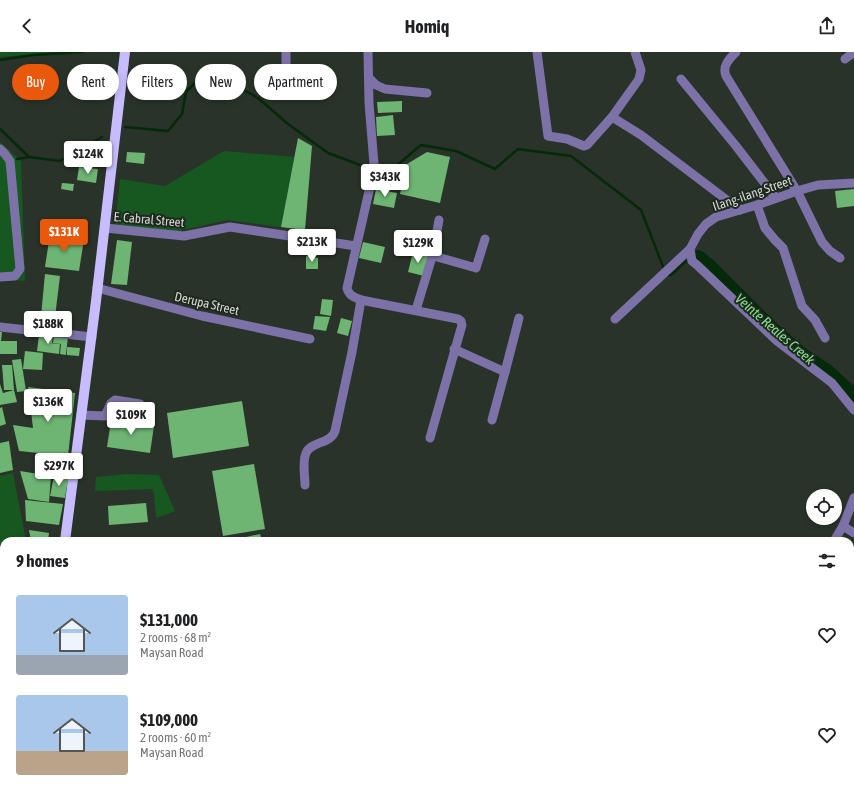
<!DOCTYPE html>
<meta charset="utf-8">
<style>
:root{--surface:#fff;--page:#f6f6f6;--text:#202124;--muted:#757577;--accent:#ea580c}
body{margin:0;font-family:"Asap Condensed",sans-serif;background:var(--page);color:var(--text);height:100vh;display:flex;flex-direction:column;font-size:15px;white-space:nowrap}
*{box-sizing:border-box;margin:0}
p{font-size:13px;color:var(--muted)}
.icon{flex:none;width:22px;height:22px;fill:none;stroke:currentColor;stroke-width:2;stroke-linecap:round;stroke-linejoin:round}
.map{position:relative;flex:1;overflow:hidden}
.details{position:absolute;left:0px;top:485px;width:854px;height:256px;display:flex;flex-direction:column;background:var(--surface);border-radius:12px 12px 0 0;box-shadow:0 2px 6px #0003}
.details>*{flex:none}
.top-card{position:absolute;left:12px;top:12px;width:400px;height:36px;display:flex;gap:8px}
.fabs{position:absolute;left:806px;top:437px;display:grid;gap:8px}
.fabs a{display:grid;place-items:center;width:36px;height:36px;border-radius:50%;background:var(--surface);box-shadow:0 2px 6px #0003;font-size:20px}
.price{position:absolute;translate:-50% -34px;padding:0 9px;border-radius:4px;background:#fff;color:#222;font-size:13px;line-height:26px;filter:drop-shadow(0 1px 2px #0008)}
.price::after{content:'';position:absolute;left:50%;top:24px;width:12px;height:9px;margin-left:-6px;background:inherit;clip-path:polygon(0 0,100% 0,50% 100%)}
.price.selected{background:var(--accent);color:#fff}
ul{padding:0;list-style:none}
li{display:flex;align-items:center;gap:12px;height:100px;padding:0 16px}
li span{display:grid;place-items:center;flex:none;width:112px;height:80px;border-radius:4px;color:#555}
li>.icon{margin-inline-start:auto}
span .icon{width:48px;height:48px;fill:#fffc;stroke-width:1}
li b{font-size:17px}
h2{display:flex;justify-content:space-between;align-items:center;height:48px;padding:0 16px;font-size:17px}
.tag{padding:0 14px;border-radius:18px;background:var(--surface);box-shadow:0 2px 6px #0003;font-size:14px;line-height:36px}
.tag.selected{background:var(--accent);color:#fff}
header{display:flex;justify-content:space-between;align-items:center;height:52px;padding:0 16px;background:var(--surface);font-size:18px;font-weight:700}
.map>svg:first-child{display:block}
</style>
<header><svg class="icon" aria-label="back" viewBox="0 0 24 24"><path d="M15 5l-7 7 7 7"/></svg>Homiq<svg class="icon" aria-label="share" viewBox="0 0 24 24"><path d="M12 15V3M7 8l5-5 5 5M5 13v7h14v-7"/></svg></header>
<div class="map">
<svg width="854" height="741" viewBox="0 0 854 741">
<rect width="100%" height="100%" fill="#293329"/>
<!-- green -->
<g fill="#175821">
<path d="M0 0H53L0 5Z"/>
<path d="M0 90 21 109 25 229 0 227Z"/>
<path d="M224 99 294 105 281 175 228 168 178 179 115 174 120 127 165 134Z"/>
<path d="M13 421 26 489H4V509L0 510V424Z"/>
<path d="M127 422 159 423 175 459 156 466 154 442 152 437 95 439 96 425Z"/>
</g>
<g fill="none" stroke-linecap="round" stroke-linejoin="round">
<!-- stream -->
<g stroke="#042a09" stroke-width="2.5">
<path d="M0 8 33 3 83 0"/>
<path d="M125 75 168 79 182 62 186 40 203 23 231 31 258 46 288 72 328 101 371 117"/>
<path d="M0 77 28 104"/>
<path d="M17 107 29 105 60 109 102 85"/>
<path d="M376 118 388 121 421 93 456 99 495 117 518 97 571 104 641 158 664 217"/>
<path d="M668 223H671L686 209"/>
</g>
<!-- river -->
<path stroke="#042a09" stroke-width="16" d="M698 206 708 214 770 276 801 303 827 320 854 345"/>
</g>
<!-- building -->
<g fill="#6eb473">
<path d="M402 49V60L378 61 377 50Z"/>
<path d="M393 63 395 83 377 84 376 65Z"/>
<path d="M298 86 312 94 305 178 281 175Z"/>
<path d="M127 100 145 101 144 112 126 110Z"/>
<path d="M427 100 450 105 440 151 400 142 407 112Z"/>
<path d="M79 115 98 117 96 131 77 128Z"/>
<path d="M62 131 74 132 73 139 61 137Z"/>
<path d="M376 137 397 141 394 156 373 152Z"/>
<path d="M854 137V154L837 156 835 139Z"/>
<path d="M50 182 84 187 79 219 45 215Z"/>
<path d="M117 188 132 190 127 233 111 232Z"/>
<path d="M363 190 385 195 381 211 359 206Z"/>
<path d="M413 200 429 204 424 224 408 220Z"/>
<path d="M306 204 318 206V217H306Z"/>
<path d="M45 222 60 224 55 265 41 264Z"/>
<path d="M322 247 333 248 331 264 320 262Z"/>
<path d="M315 264 330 265 326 279 313 277Z"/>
<path d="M341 266 352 269 348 284 337 281Z"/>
<path d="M0 280H2L1 289H17V302H0Z"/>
<path d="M39 283 53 284 52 291H50L60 292 59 302 37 299Z"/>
<path d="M54 283 68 284 66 303 60 302 61 292 53 291Z"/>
<path d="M67 295 80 296 79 304 67 303Z"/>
<path d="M25 299 43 301 42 318 23 317Z"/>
<path d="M21 307 26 339 17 340 12 308Z"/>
<path d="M2 313H12L14 338H4Z"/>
<path d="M0 332 3 341 14 338 17 350 0 353Z"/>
<path d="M28 335 75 341 68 404 19 399 13 373 33 376Z"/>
<path d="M242 349 249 394 173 406 167 361Z"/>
<path d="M2 355 6 372 0 374V356Z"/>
<path d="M126 365 142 368 141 372 154 374 150 401 107 395 111 369 126 371Z"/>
<path d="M9 389 13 418 0 421V391Z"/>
<path d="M254 412 265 477 223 484 212 419Z"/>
<path d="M20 419 51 424 49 450 28 447Z"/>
<path d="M54 424 68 427 65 446 50 444Z"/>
<path d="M25 448 63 452 59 473 26 469Z"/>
<path d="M146 451 148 470 109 473 108 454Z"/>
<path d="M29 478 49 481 48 489H31Z"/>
<path d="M260 482 262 489H232V488Z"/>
<rect x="0" y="511" width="4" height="30"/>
<rect x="0" y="551" width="4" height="20"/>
<rect x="0" y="585" width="4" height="14"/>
<rect x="0" y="624" width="3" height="11"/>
<rect x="0" y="638" width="4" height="16"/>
<rect x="0" y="663" width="4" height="28"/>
<rect x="0" y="694" width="4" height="15"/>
<rect x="0" y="712" width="4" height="8"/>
<rect x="0" y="721" width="4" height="13"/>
<path d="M66 737H86V741H67Z"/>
<path d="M432 737H437L451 741H431Z"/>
</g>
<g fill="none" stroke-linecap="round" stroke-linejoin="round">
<!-- minor -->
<g stroke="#7c72a7" stroke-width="9">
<path d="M286 0V30L288 41"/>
<path d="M368 0 369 51 374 112 372 126 347 236C349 244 354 245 361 248L458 267 461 269 462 273 460 280 430 386"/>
<path d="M537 0 548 84 567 87 584 94 587 93 612 65 641 83 740 158"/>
<path d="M736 0C729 7 722 14 726 24L797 139 822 190 830 199 840 206"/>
<path d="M845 7 854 0"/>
<path d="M369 26 376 33 385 37 427 41"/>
<path d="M681 27 736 94 776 146"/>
<path d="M612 65 639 27 641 18 635 0"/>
<path d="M0 97 5 102 10 109 20 217 15 224 0 225"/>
<path d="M854 131 818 133 797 139 757 153 716 165 706 172 698 182 690 197 692 209 697 213 777 289 832 331 854 358"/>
<path d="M757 153 765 176 775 188 783 196 802 254 815 268 825 286"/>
<path d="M105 176 184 184 230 175 356 194"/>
<path d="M434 204 433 201 439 168"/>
<path d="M97 236 202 264 310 287"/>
<path d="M416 258 432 205 434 204 476 216 485 187"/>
<path d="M615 267 690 197"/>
<path d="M0 275 92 285"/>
<path d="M454 297 505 320 519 266"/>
<path d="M81 363 105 364 111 351 115 348 140 352"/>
<path d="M492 368 505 320"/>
<path d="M305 433C305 424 302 410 306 401 311 389 331 392 335 379L352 300 361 248"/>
<path d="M843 474 854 481"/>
<path d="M834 489 843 474 854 446"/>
<path d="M850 587 854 592"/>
<path d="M0 612 4 613"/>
<path d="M850 698H854"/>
<path d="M582 737 586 741"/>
<path d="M422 741 423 737"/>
<path d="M549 741 554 737"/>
<path d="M721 741 729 737"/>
</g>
<!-- major -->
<g stroke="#c7bcfd" stroke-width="10">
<path d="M65 489 96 249 125 0"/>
<path d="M58 737 59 741"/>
</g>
</g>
<g text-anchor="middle" stroke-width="4" stroke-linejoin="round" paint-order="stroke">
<!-- street labels -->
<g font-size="13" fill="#d3dad3" stroke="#1f291f">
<text transform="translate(752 141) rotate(-19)" y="5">Ilang-ilang Street</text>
<text transform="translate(149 167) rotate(5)" y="5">E. Cabral Street</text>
<text transform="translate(207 251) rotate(13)" y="5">Derupa Street</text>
</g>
<!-- water labels -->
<g font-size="14" font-style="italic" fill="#85e18b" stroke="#1f291f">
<text transform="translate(775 277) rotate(41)" y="5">Veinte Reales Creek</text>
</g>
</g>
</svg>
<div class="fabs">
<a><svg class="icon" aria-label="locate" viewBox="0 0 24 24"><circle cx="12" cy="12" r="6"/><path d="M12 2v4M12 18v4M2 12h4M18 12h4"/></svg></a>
</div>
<b class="price" style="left:88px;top:123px">$124K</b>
<b class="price" style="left:385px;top:146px">$343K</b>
<b class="price selected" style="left:64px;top:201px">$131K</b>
<b class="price" style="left:312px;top:211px">$213K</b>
<b class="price" style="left:418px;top:212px">$129K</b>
<b class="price" style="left:48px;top:293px">$188K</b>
<b class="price" style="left:48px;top:371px">$136K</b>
<b class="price" style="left:131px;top:384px">$109K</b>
<b class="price" style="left:59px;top:435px">$297K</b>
<div class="top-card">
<a class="tag selected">Buy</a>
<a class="tag">Rent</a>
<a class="tag">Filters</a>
<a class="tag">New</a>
<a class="tag">Apartment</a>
</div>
<section class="details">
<h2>9 homes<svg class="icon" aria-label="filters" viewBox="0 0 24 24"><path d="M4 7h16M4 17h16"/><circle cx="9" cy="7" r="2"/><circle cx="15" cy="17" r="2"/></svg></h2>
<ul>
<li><span style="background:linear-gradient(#a9c7e8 75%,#9aa5b1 0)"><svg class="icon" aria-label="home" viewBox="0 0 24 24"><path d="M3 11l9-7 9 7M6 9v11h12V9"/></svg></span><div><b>$131,000</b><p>2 rooms · 68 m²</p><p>Maysan Road</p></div><svg class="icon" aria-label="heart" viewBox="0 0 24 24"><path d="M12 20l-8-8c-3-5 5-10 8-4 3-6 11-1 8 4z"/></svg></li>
<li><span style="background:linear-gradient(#a9c7e8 70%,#b9a48a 0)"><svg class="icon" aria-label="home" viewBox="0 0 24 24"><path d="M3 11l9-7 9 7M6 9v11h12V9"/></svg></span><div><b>$109,000</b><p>2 rooms · 60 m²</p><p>Maysan Road</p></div><svg class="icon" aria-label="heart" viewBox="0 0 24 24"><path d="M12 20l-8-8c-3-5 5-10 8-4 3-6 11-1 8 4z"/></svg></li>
</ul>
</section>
</div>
